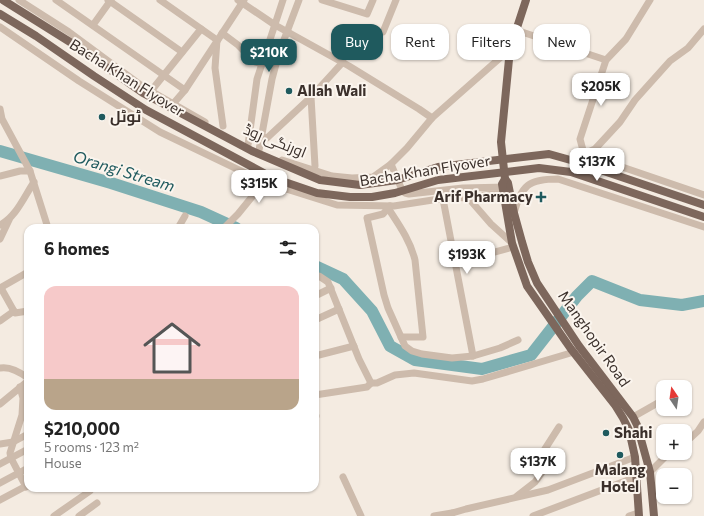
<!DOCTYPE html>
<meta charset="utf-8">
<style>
:root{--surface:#fff;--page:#f2f2f2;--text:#222;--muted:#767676;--line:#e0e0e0;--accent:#1f5a5e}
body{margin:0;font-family:Commissioner,Cairo,sans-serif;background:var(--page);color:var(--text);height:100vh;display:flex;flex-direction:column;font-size:15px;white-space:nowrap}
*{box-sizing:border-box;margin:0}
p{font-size:13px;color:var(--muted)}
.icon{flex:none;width:22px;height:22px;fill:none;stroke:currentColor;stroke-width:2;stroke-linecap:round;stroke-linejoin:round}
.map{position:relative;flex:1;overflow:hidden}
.drawer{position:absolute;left:24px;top:224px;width:295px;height:268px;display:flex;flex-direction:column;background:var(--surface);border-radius:12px;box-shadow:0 1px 3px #0004}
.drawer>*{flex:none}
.guide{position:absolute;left:331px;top:24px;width:313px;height:36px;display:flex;gap:8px}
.needle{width:26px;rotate:347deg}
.tools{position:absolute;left:656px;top:380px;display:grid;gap:8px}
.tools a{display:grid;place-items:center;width:36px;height:36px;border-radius:8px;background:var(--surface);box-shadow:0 1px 3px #0004;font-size:20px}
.price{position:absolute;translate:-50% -34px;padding:0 9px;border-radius:8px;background:#fff;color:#222;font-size:13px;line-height:26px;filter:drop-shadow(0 1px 2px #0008)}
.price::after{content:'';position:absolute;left:50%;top:24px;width:12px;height:9px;margin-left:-6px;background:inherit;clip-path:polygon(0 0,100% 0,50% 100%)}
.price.selected{background:var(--accent);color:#fff}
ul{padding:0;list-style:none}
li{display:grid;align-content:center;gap:8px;height:212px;padding:0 20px}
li+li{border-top:1px solid var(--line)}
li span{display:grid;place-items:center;height:124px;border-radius:12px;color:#555}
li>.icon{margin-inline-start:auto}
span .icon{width:72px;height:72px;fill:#fffc;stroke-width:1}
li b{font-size:17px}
h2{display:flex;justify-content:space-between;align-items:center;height:48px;padding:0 20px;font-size:17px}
.chip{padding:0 14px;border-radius:12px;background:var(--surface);box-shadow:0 1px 3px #0004;font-size:14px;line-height:36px}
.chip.selected{background:var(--accent);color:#fff}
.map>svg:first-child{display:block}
</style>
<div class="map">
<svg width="704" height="516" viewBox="0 0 704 516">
<rect width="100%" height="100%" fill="#f4ebe1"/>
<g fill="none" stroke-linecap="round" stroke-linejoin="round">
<!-- river -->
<g stroke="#7fb0b2" stroke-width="12">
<path d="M0 151 111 183 201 212 236 228"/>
<path d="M315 266 343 279 372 311 390 346 415 360 482 369 531 355 577 296 592 281 640 300 682 305 704 301"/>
</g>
<!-- minor -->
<g stroke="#cdbbac" stroke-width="7">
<path d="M19 0 69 32 142 86 205 122"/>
<path d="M56 0 185 90 173 104"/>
<path d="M108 0 182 52"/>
<path d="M160 0 217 40 215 68 223 126"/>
<path d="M238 0 275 25 349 66 419 109 432 118"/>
<path d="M322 0 367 14 373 0"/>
<path d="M93 25 111 0"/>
<path d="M0 27 79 81 160 132 264 182 337 205 394 206 452 197 466 198 471 201 491 224 512 243"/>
<path d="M516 30 606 60"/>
<path d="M383 32 396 0"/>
<path d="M222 33 238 45 255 62 262 64"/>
<path d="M185 90 244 0"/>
<path d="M151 91 201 29"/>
<path d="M311 97 315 166"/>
<path d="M0 109 2 119 30 171 48 228"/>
<path d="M262 137 267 138 311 97 343 62"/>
<path d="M248 145 257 79 283 0"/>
<path d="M259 150 272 79 279 53 299 0"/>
<path d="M584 154 595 149 620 122 635 100 670 61 688 48 704 29"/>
<path d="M584 154 580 139 606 60 626 39 650 0"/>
<path d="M584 154 704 195"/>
<path d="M282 160 332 176 352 178 373 177 391 164 407 148 432 118 510 49"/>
<path d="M391 164 402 190 405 193 409 194 463 188 507 187"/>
<path d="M0 176 20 171H30"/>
<path d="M466 198 483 195 509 193"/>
<path d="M443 199 473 356"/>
<path d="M390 206 383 214 367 218 384 295 388 308 405 346 412 351 422 354 452 358 473 356 500 348 518 340"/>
<path d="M388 208C399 225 410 240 415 260L423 337H401"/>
<path d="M514 213C522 185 528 179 558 179L704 227"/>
<path d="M0 225C16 217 24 197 34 182"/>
<path d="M178 228 185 216"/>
<path d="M224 228 238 214 264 182"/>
<path d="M0 239 9 220"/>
<path d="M455 263 513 247"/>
<path d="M315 278 319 276 328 282 359 359 371 383H377L395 375 414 373 472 381 483 379 574 352"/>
<path d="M0 288 28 272"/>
<path d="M1 288 15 313 28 311"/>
<path d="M315 296 331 288"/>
<path d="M315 320 339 309"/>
<path d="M0 321 14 311"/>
<path d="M315 356 354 346"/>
<path d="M0 368C10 366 20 372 28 378"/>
<path d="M20 387 23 398 22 415 10 453 11 458 26 487"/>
<path d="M685 388H687"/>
<path d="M315 395 367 387 371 383"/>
<path d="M0 404 28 381"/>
<path d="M315 416H316"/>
<path d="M633 417 663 400"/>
<path d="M685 443 698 431 704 422"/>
<path d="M0 444 13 442 28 434"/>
<path d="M0 464 28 449"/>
<path d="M650 472 669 453"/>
<path d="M343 477 361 516"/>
<path d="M0 483 28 468"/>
<path d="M517 496 535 482 543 471 544 462 543 452 559 427"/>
<path d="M0 500 28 485"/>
<path d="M54 516 90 491 89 488"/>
<path d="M79 516 97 503"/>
<path d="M434 516 452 513"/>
<path d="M448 516 452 513 466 509 548 490 635 457"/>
<path d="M533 516 636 477"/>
<path d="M629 516 638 513"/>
</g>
<!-- major -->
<g stroke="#7d675c" stroke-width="8">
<path d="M526 0 510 49 501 142 505 179 508 183 514 213 522 242 528 262 537 283 579 346 633 417 637 425 650 472 654 516"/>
<path d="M505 179 502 184 512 243 527 286 571 349 615 405 623 418 629 430 635 457 639 516"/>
</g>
<!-- major-bridge -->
<g stroke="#7d675c" stroke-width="8">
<path d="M3 0 78 47 143 93 252 151 320 180 360 185 397 180 438 167 549 154 574 161 704 205"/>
<path d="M0 14 36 36 94 76 146 110 273 178 317 193 350 197H372L395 193 438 180 539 168 571 172 704 217"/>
</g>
</g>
<!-- markers -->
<g fill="#1f5a5e" stroke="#fbf5ee" stroke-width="1.5">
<circle cx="289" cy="91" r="4"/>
<circle cx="102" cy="117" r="4"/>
<path d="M539 191h4v4h4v4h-4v4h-4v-4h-4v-4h4z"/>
<circle cx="606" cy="433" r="4"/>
<circle cx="620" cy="455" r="4"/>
</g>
<g text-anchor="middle" stroke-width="4" stroke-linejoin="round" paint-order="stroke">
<!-- street labels -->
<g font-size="15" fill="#3b302b" stroke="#fbf5ee">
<text transform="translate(127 78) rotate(32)" y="5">Bacha Khan Flyover</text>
<text transform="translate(275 141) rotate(22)" y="5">اورنگی روڈ</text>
<text transform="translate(425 171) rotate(-9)" y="5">Bacha Khan Flyover</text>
<text transform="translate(594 339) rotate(55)" y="5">Manghopir Road</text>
</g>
<!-- poi labels -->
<g font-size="15" font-weight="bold" fill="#3b302b" stroke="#fbf5ee" text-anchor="start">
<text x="297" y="96">Allah Wali</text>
<text x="110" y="122">ٹوٹل</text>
<text x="533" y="202" text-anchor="end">Arif Pharmacy</text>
<text x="614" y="438">Shahi</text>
<text x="620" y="475" text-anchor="middle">Malang<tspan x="620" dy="17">Hotel</tspan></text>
</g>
<!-- water labels -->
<g font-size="16" font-style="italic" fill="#1f5a5e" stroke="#fbf5ee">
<text transform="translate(124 171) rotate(17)" y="6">Orangi Stream</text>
</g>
</g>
</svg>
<div class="tools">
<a><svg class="needle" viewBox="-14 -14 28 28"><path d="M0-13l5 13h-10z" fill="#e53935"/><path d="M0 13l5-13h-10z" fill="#767676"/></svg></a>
<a>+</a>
<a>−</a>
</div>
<b class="price selected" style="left:269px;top:73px">$210K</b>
<b class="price" style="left:601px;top:107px">$205K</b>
<b class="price" style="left:597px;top:182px">$137K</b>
<b class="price" style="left:259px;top:204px">$315K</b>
<b class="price" style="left:467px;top:275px">$193K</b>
<b class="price" style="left:538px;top:482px">$137K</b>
<div class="guide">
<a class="chip selected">Buy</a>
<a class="chip">Rent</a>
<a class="chip">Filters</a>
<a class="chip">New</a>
</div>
<section class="drawer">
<h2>6 homes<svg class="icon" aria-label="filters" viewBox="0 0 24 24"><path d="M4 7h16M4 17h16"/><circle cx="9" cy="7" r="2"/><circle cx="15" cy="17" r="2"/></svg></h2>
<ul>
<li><span style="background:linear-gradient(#f6c9c9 75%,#b9a48a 0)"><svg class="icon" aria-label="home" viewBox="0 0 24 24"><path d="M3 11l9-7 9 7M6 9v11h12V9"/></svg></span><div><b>$210,000</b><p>5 rooms · 123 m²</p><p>House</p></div></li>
</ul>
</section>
</div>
